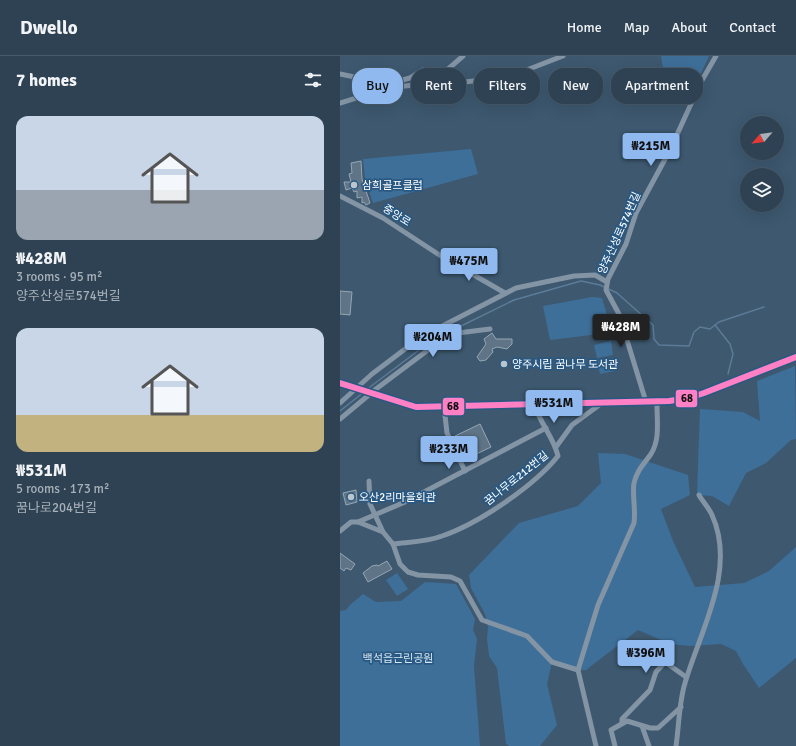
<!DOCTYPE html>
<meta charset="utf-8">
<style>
:root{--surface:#2e4253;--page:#36495a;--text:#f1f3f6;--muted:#a7b0b8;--line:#495b6a;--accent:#90b9f0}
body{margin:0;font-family:Signika,"Noto Sans KR",sans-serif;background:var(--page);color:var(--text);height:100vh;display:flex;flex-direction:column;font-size:15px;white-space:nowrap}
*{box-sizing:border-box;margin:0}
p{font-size:13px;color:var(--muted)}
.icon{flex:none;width:22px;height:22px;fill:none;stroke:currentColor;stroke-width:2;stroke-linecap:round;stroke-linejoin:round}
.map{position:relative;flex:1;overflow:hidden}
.sheet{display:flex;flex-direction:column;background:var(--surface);width:340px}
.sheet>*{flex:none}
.guide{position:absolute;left:12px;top:12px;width:380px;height:36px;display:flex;gap:8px}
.needle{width:26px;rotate:242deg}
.fabs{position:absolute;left:400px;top:60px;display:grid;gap:8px}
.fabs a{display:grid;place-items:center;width:44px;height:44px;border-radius:50%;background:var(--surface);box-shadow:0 4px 16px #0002,0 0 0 1px var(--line);font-size:20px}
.price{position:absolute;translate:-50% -34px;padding:0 9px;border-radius:4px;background:var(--accent);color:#111;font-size:13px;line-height:26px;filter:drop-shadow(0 1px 2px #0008)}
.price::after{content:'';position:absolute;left:50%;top:24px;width:12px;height:9px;margin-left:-6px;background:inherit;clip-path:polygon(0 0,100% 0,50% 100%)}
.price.on{background:#222;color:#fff}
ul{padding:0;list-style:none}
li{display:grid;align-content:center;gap:8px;height:212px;padding:0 16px}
li span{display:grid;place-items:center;height:124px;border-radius:12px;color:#555}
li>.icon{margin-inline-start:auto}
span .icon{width:72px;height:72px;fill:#fffc;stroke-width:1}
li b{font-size:17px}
h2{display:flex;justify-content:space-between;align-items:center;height:48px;padding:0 16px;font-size:17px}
.pill{padding:0 14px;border-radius:16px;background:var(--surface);box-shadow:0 4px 16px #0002,0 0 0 1px var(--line);font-size:14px;line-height:36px}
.pill.on{background:var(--accent);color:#111}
header{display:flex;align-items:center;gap:24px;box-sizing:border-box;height:56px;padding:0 20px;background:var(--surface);border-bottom:1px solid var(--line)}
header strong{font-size:19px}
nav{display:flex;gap:22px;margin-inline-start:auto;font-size:14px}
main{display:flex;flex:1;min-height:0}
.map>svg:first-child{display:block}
</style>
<header>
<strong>Dwello</strong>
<nav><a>Home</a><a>Map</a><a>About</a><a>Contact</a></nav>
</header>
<main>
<section class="sheet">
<h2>7 homes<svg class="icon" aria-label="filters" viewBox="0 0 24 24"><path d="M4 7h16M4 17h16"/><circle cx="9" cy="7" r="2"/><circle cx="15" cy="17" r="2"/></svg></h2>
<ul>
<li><span style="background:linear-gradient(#c9d6e8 60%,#9aa5b1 0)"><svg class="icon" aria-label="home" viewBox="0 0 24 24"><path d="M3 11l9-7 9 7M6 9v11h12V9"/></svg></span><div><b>₩428M</b><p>3 rooms · 95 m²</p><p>양주산성로574번길</p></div></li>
<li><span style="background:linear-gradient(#c9d6e8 70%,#c2b280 0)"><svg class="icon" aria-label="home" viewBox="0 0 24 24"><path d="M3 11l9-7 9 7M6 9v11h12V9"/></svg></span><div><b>₩531M</b><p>5 rooms · 173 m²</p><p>꿈나로204번길</p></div></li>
</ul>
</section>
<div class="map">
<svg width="456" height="690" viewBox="0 0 456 690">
<rect width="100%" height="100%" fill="#3d586f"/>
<!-- green -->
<g fill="#3e6f99">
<path d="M321 0H369L361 17 352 20 325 24Z"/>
<path d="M131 93 138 118 33 147 25 123 23 103Z"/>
<path d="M252 241 262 242 270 269 260 273 259 278 210 284 203 250Z"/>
<path d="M271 285 273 299 257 302 254 289Z"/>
<path d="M273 302 275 315 260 318 257 305Z"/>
<path d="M455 310 456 383 451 384 426 407 406 417 389 450 372 440 357 439 360 353 403 356 420 365 417 325Z"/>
<path d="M258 397 285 398 348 419 350 439 321 453 333 485 355 531 404 527 429 515 456 491V602L419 632 403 608 396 595 381 588 350 590 330 588 298 574 246 614H238L212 606 207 628 217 669 200 690H169L166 688 157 612 149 600 147 583 148 571 145 558 131 532 129 519 179 467 238 450 261 427Z"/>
<path d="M57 517 68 533 57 540 46 524Z"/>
<path d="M85 526 116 528 135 563 133 574 137 583 134 610 140 690H0V555L6 554 10 549 23 538 36 546 61 545Z"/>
</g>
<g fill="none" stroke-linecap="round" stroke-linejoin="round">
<!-- stream -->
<g stroke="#5c7b98" stroke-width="1.5">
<path d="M375 269 390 288 393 298 388 318"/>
<path d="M26 334 83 291 119 271 174 244 241 225 260 229 277 237 313 269 314 283 319 289 349 290 354 276 360 271 370 273 379 266 424 251"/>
<path d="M0 355 24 336"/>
</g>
</g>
<!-- building -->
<g fill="#5f7486" stroke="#96a6b3">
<path d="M21 105 22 123 30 147 26 149 24 146 22 147V141L17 142V135L14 136 12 132 6 134 4 126H11L9 118 12 117 11 107Z"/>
<path d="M0 235 12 236 10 259 0 258Z"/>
<path d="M152 277 156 283H172V288L167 293 157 291 152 293 153 296 146 304 140 305 137 301 146 288 144 283Z"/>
<path d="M140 368 151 391 126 403 115 380Z"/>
<path d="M16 434 17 446 6 449 3 437Z"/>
<path d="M0 497 15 508 11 514 6 512 4 515 0 512Z"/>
<path d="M47 505 52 513 28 526 23 517 32 510 37 509 38 510Z"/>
</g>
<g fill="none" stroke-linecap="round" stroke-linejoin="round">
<!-- minor -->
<g stroke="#8394a5" stroke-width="5">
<path d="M0 18 48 28 70 22 83 14"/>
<path d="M74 29 84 31 133 25 184 15 223 0"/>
<path d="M0 47 48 32 74 29 107 14 123 0"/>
<path d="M0 140 43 162 101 200 165 237"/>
<path d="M306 346 279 258 266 234 268 223 286 188 296 157 330 94 361 26 376 0"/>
<path d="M0 347 32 318 81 281 176 232 234 220 255 219 267 226"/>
<path d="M104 351 107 377 125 415"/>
<path d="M0 363 36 333 88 294 118 277 150 273"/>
<path d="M216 391 232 369 262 347"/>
<path d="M29 425 30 448 43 476"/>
<path d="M18 466 65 446 206 372"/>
<path d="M0 475 11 466H18L43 476 53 488 60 508 68 516 78 519 111 521 120 525 142 564 187 580 212 606 238 614 256 690"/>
<path d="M53 488C69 486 87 486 102 480 138 468 194 430 218 400 213 380 200 368 195 349"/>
<path d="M238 614 258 549 294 467C296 454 292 438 294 427 297 414 304 408 311 398 320 384 317 366 317 349L316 346"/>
<path d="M282 667V663L310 634 316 616 325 606 346 621"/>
<path d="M302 670 309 690"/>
<path d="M275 690 271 674 287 665 310 672H318L341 651"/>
<path d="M336 690C339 670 339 646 345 627 360 575 397 514 372 459 369 452 363 446 359 439"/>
</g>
<!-- tertiary -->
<path stroke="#8394a5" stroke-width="6" d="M0 327 76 351 329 345 349 342 364 337 456 301"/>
<!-- bus-1 casing -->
<g stroke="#295983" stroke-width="9">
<path id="bus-1" d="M0 327 76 351 329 345 349 342 364 337 456 301"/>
</g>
<!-- bus-1 -->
<use href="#bus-1" stroke="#ff80c5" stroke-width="6"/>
</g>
<!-- markers -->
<g fill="#bbc5cd" stroke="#295983" stroke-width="1.5">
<circle cx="14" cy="129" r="4"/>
<circle cx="164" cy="308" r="4"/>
<circle cx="11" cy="441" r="4"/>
</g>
<g text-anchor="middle" stroke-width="3.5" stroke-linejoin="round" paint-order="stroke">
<!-- poi labels -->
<g font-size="11" fill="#fff" stroke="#295983" text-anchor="start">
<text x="22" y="133">삼희골프클럽</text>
<text x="172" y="312">양주시립 꿈나무 도서관</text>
<text x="19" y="445">오산2리마을회관</text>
</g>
<!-- street labels -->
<g font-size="11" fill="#fff" stroke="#295983">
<text transform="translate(57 159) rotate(32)" y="4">중앙로</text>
<text transform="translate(279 177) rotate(-66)" y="4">양주산성로574번길</text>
<text transform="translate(176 422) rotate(-39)" y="4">꿈나무로212번길</text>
</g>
<!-- park labels -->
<g font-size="11" fill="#d5e7f5" stroke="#295983">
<text x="58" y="606">백석읍근린공원</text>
</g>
</g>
<g stroke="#295983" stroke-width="1.5">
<rect x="335" y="333" width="23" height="19" rx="4" fill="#ff80c5"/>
<rect x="102" y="341" width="23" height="19" rx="4" fill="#ff80c5"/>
</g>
<g font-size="11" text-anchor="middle" font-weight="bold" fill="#111">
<text x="347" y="346">68</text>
<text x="113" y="354">68</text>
</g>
</svg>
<div class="fabs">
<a><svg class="needle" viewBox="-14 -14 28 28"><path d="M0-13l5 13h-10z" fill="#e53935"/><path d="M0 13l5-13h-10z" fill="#a7b0b8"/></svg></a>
<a><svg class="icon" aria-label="layers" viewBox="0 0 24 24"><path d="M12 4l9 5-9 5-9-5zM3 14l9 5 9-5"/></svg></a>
</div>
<b class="price" style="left:311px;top:111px">₩215M</b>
<b class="price" style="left:129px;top:226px">₩475M</b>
<b class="price on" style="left:281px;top:292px">₩428M</b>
<b class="price" style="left:93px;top:302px">₩204M</b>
<b class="price" style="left:214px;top:368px">₩531M</b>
<b class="price" style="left:109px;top:414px">₩233M</b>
<b class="price" style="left:306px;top:618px">₩396M</b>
<div class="guide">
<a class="pill on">Buy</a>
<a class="pill">Rent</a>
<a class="pill">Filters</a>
<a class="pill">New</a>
<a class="pill">Apartment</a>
</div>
</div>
</main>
